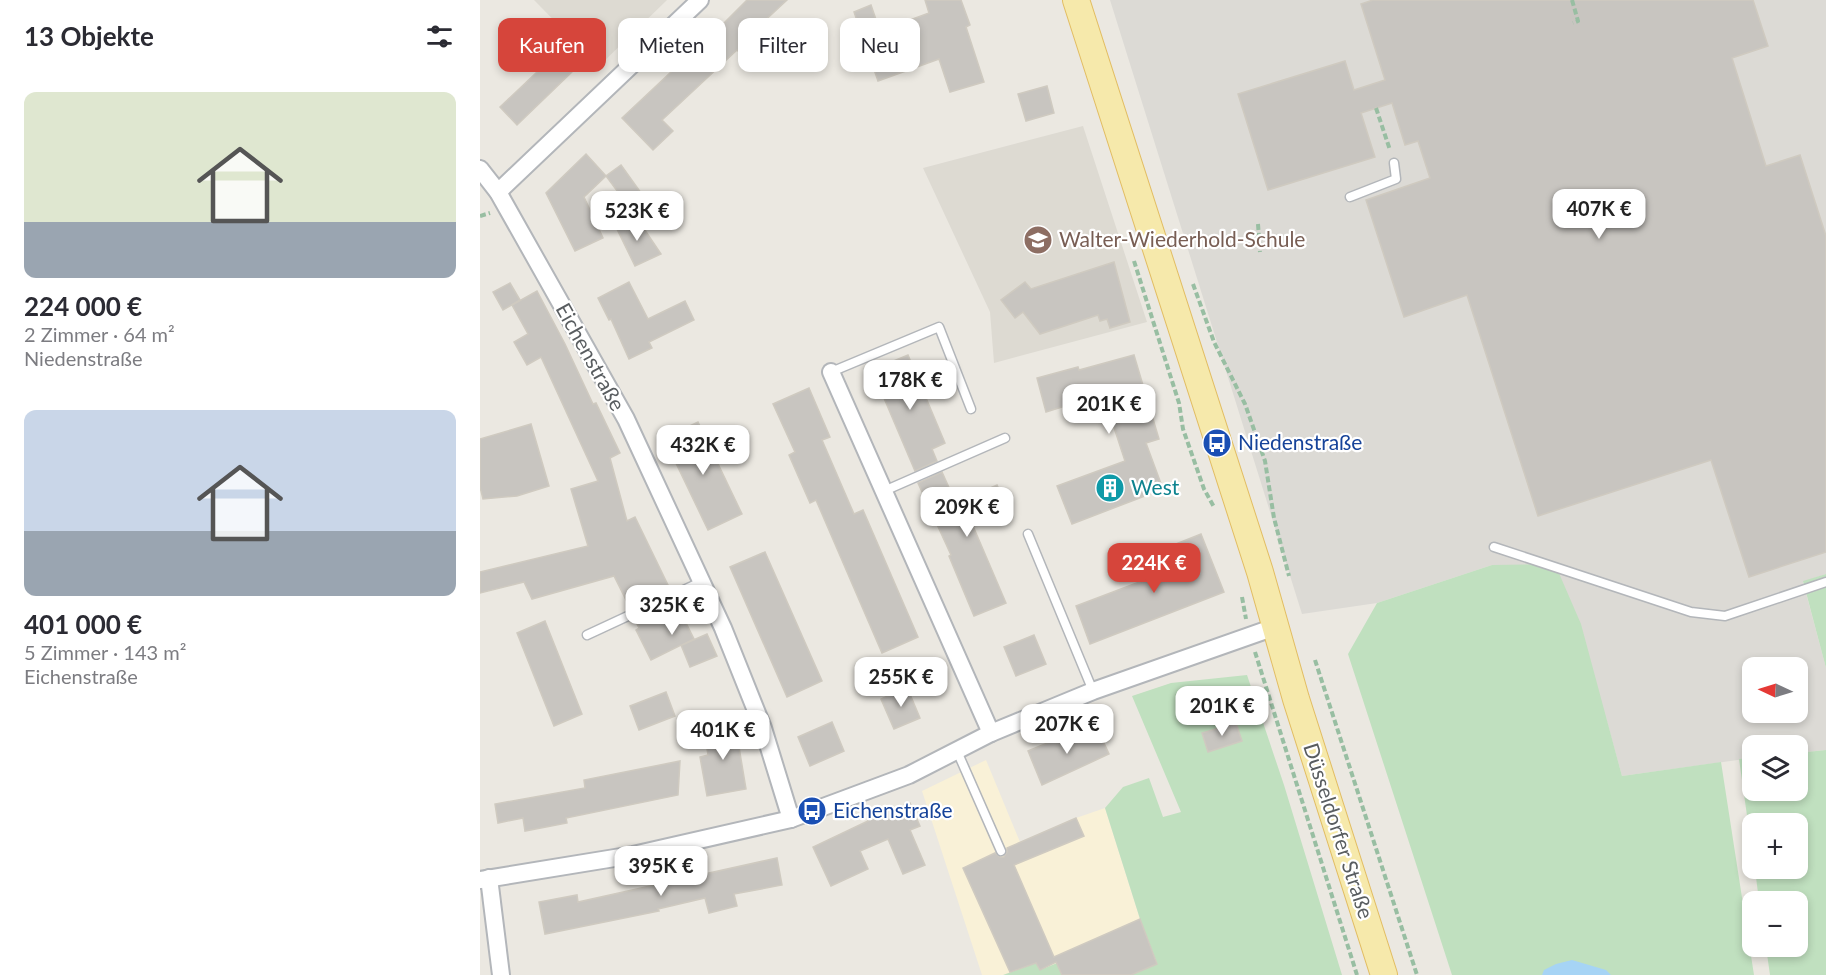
<!DOCTYPE html>
<html lang="de">
<meta charset="utf-8">
<style>
:root{--surface:#fff;--page:#f7f7f7;--text:#2b2b33;--muted:#7c7c81;--accent:#d6453b}
body{margin:0;font-family:Lato,sans-serif;background:var(--page);color:var(--text);height:100vh;display:flex;flex-direction:column;font-size:22px;white-space:nowrap}
*{box-sizing:border-box;margin:0}
p{font-size:20px;color:var(--muted)}
.icon{flex:none;width:33px;height:33px;fill:none;stroke:currentColor;stroke-width:2;stroke-linecap:round;stroke-linejoin:round}
.map{position:relative;flex:1;overflow:hidden}
.drawer{display:flex;flex-direction:column;background:var(--surface);width:480px}
.drawer>*{flex:none}
.hud{position:absolute;left:18px;top:18px;width:570px;height:54px;display:flex;gap:12px}
.needle{width:39px;rotate:274deg}
.buttons{position:absolute;left:1262px;top:657px;display:grid;gap:12px}
.buttons a{display:grid;place-items:center;width:66px;height:66px;border-radius:12px;background:var(--surface);box-shadow:0 3px 9px #0003;font-size:30px}
.price{position:absolute;translate:-50% -51px;padding:0 14px;border-radius:12px;background:#fff;color:#222;font-size:20px;line-height:39px;filter:drop-shadow(0 2px 3px #0008)}
.price::after{content:'';position:absolute;left:50%;top:36px;width:18px;height:14px;margin-left:-9px;background:inherit;clip-path:polygon(0 0,100% 0,50% 100%)}
.price.current{background:var(--accent);color:#fff}
ul{padding:0;list-style:none}
li{display:grid;align-content:center;gap:12px;height:318px;padding:0 24px}
li span{display:grid;place-items:center;height:186px;border-radius:12px;color:#555}
li>.icon{margin-inline-start:auto}
span .icon{width:108px;height:108px;fill:#fffc;stroke-width:1}
li b{font-size:26px}
h2{display:flex;justify-content:space-between;align-items:center;height:72px;padding:0 24px;font-size:26px}
.tag{padding:0 21px;border-radius:12px;background:var(--surface);box-shadow:0 3px 9px #0003;font-size:21px;line-height:54px}
.tag.current{background:var(--accent);color:#fff}
main{display:flex;flex:1;min-height:0}
.map>svg:first-child{display:block}
</style>
<main>
<section class="drawer">
<h2>13 Objekte<svg class="icon" aria-label="filters" viewBox="0 0 24 24"><path d="M4 7h16M4 17h16"/><circle cx="9" cy="7" r="2"/><circle cx="15" cy="17" r="2"/></svg></h2>
<ul>
<li><span style="background:linear-gradient(#dfe7d0 70%,#9aa5b1 0)"><svg class="icon" aria-label="home" viewBox="0 0 24 24"><path d="M3 11l9-7 9 7M6 9v11h12V9"/></svg></span><div><b>224 000 €</b><p>2 Zimmer · 64 m²</p><p>Niedenstraße</p></div></li>
<li><span style="background:linear-gradient(#c9d6e8 65%,#9aa5b1 0)"><svg class="icon" aria-label="home" viewBox="0 0 24 24"><path d="M3 11l9-7 9 7M6 9v11h12V9"/></svg></span><div><b>401 000 €</b><p>5 Zimmer · 143 m²</p><p>Eichenstraße</p></div></li>
</ul>
</section>
<div class="map">
<svg width="1346" height="975" viewBox="0 0 1346 975">
<rect width="100%" height="100%" fill="#ebe8e1"/>
<!-- commercial -->
<path fill="#f9f1d7" d="M506 760 540 842 596 818 625 808 660 919 677 964 651 975H502L442 791Z"/>
<!-- industrial -->
<path fill="#dcdad5" fill-rule="evenodd" d="M630 0H1346V574L1323 582 1346 668V750L1317 753V746H1272V758L1142 776 1126 718 1012 565 897 603 822 614ZM1272 668H1317V712H1272Z"/>
<!-- education -->
<g fill="#dddad2">
<path d="M54 0H187L119 66Z"/>
<path d="M603 126 667 322 514 363 510 312 443 168Z"/>
</g>
<!-- green -->
<g fill="#c0e0bf">
<path d="M1075 564 1101 624 1142 776 1241 762 1274 975H972L868 654 897 603 1012 565Z"/>
<path d="M1346 574V668L1323 581Z"/>
<path d="M767 675 804 785 862 975H651L677 963 660 919 625 808 643 787 669 778 683 817 701 812 652 696 691 683Z"/>
<path d="M1346 750V975H1290L1286 947 1317 946V902L1279 901 1275 869 1317 868V824H1272V851L1259 759 1272 758V790H1317V753Z"/>
<path d="M556 963 560 970 577 963 582 975H523Z"/>
</g>
<!-- water -->
<path fill="#a6d4f5" d="M1092 960 1126 970 1131 975H1062L1064 970 1076 964Z"/>
<!-- building -->
<g fill="#c8c5c0" stroke="#cfcac0" stroke-width="1.5">
<path d="M267 0H307L278 27 289 38 267 60 257 50 182 120 193 131 173 150 142 118 224 41 225 42Z"/>
<path d="M445 0H481L490 25 486 27 504 82 470 92 459 59 398 81 374 12 391 5 400 31 449 13Z"/>
<path d="M893 0H1273L1288 46 1252 58 1286 166 1320 155 1346 236V552L1269 577 1231 460 1058 516 987 295 924 317 886 200 950 178 938 141 925 145 912 103 881 113 895 157 788 190 758 94 865 61 874 90 905 80 881 4Z"/>
<path d="M77 53 94 70 37 125 20 107Z"/>
<path d="M567 86 574 113 546 121 538 94Z"/>
<path d="M106 154 126 176 104 197 123 238 95 251 66 193Z"/>
<path d="M141 165 169 204 155 215 126 176Z"/>
<path d="M156 217 181 254 155 266 136 227Z"/>
<path d="M634 262 650 322 630 328 627 319 620 321 618 315 560 334 543 312 535 318 521 300 545 282 551 289Z"/>
<path d="M149 282 168 319 205 301 214 320 169 342 172 348 149 359 131 319 129 320 118 298Z"/>
<path d="M30 283 40 300 23 310 13 292Z"/>
<path d="M57 291 85 344 113 404 116 403 140 453 130 458 147 521 155 517 189 587 190 589 150 608 134 576 52 599 44 582 0 593V572L108 546 91 489 118 481 61 357 47 365 34 342 48 334 32 305Z"/>
<path d="M428 355 465 443 452 449 457 461 435 471 392 370Z"/>
<path d="M654 355 679 439 666 443 683 489 592 524 577 486 645 461 623 394 566 412 557 378 598 367 599 370Z"/>
<path d="M329 388 350 437 342 440 374 514 383 510 438 637 402 653 336 500 330 503 309 455 315 452 293 404Z"/>
<path d="M218 422 262 514 228 530 184 438Z"/>
<path d="M51 424 69 486 37 496 3 499 0 487V439Z"/>
<path d="M462 472 476 503 517 485 528 511 493 526 526 603 494 616 469 556 471 555 438 483Z"/>
<path d="M721 534 744 592 610 644 596 606 699 567 691 546Z"/>
<path d="M285 552 342 681 307 697 250 567Z"/>
<path d="M195 601 214 639 202 645 227 634 237 656 210 667 201 645 171 660 156 630 159 628 155 620Z"/>
<path d="M65 621 102 714 74 726 37 633Z"/>
<path d="M554 635 566 664 536 676 524 647Z"/>
<path d="M427 687 440 718 414 729 401 699Z"/>
<path d="M186 692 195 716 159 730 150 706Z"/>
<path d="M352 722 364 751 330 766 318 737Z"/>
<path d="M255 723 266 789 227 796 220 757 228 755 224 729Z"/>
<path d="M756 723 762 741 728 752 722 733Z"/>
<path d="M617 728 629 754 562 785 548 751 587 735 589 740Z"/>
<path d="M200 761 198 795 86 818 87 823 45 831 43 818 18 823 15 804 105 788 104 780Z"/>
<path d="M430 803 440 826 430 830 445 865 423 874 408 839 380 851 388 869 351 886 333 847 388 821V820Z"/>
<path d="M596 818 604 836 534 865 574 957 660 919 677 964 651 975H582L576 962 560 970 556 963 530 972 483 868 515 853 520 857H524L527 852V848Z"/>
<path d="M297 858 302 885 254 894 257 906 229 913 225 898 178 909 179 911 65 934 59 902 97 895 98 902Z"/>
</g>
<g fill="none" stroke-linecap="round" stroke-linejoin="round">
<!-- service casing -->
<g stroke="#b3b6ba" stroke-width="11">
<g id="service">
<path d="M870 197 916 179 914 163"/>
<path d="M351 372 459 327 491 409"/>
<path d="M404 491 525 438"/>
<path d="M548 534 613 691"/>
<path d="M1014 547 1211 612 1245 616 1346 582"/>
<path d="M107 635 221 582"/>
<path d="M477 751 521 851"/>
</g>
</g>
<!-- minor casing -->
<g stroke="#b3b6ba" stroke-width="20">
<g id="minor">
<path d="M0 169 18 192 146 419 243 628 283 728 311 819"/>
<path d="M18 192 220 0"/>
<path d="M351 372 511 733"/>
<path d="M9 878 21 975"/>
<path d="M0 880 153 855 311 819 429 775 511 733 613 691 795 627"/>
</g>
</g>
<!-- primary casing -->
<g stroke="#e2bd63" stroke-width="28">
<path id="primary" d="M596 0 780 572 816 699 904 975"/>
</g>
<!-- path -->
<g stroke="#98bea2" stroke-width="4" stroke-dasharray="6 3" stroke-linecap="butt">
<path d="M1092 0 1098 21 1093 23"/>
<path d="M896 108 910 150"/>
<path d="M0 216 10 213"/>
<path d="M778 224 780 252"/>
<path d="M654 261 699 403 703 429 724 489 734 507"/>
<path d="M713 284 734 342 765 404 785 461 794 518 809 576"/>
<path d="M762 597 766 619"/>
<path d="M775 652 877 975"/>
<path d="M835 660 937 975"/>
</g>
<!-- service -->
<use href="#service" stroke="#fff" stroke-width="8"/>
<!-- minor -->
<use href="#minor" stroke="#fff" stroke-width="16"/>
<!-- primary -->
<use href="#primary" stroke="#f6e9ab" stroke-width="26"/>
</g>
<!-- icons -->
<defs>
<g id="school-disc" transform="scale(1.5)"><circle r="9.5" fill="#8d6e63" stroke="#fff"/><path d="M0-5L7-2L0 1L-7-2ZM-4 1L0 2.5L4 1V4Q0 6-4 4Z" fill="#fff"/></g>
<g id="bus-disc" transform="scale(1.5)"><circle r="9.5" fill="#1a4fb4" stroke="#fff"/><path d="M-5-6H5V4H4V6H2V4H-2V6H-4V4H-5ZM-3.5-4V0h7V-4ZM-3.5 1.2v1.5H-2V1.2ZM2 1.2v1.5H3.5V1.2Z" fill="#fff"/></g>
<g id="building-disc" transform="scale(1.5)"><circle r="9.5" fill="#0f9aa8" stroke="#fff"/><path d="M-4-6H4V6H1V3H-1V6H-4ZM-2.5-4.3h1.7v1.8h-1.7ZM.8-4.3h1.7v1.8H.8ZM-2.5-1h1.7V.8h-1.7ZM.8-1h1.7V.8H.8Z" fill="#fff"/></g>
</defs>
<g fill-rule="evenodd">
<use href="#school-disc" x="558" y="240"/>
<use href="#bus-disc" x="737" y="443"/>
<use href="#building-disc" x="630" y="488"/>
<use href="#bus-disc" x="332" y="811"/>
</g>
<g text-anchor="middle" stroke-width="4.5" stroke-linejoin="round" paint-order="stroke">
<!-- education labels -->
<g font-size="21" fill="#785e54" stroke="#fff" text-anchor="start">
<text x="579" y="247">Walter-Wiederhold-Schule</text>
</g>
<!-- street labels -->
<g font-size="21" fill="#595d60" stroke="#fff">
<text transform="translate(110 357) rotate(61)" y="7">Eichenstraße</text>
<text transform="translate(858 831) rotate(72)" y="7">Düsseldorfer Straße</text>
</g>
<!-- transit labels -->
<g font-size="21" fill="#164399" stroke="#fff" text-anchor="start">
<text x="758" y="450">Niedenstraße</text>
<text x="353" y="818">Eichenstraße</text>
</g>
<!-- culture labels -->
<g font-size="21" fill="#0d838f" stroke="#fff" text-anchor="start">
<text x="651" y="495">West</text>
</g>
</g>
</svg>
<div class="buttons">
<a><svg class="needle" viewBox="-14 -14 28 28"><path d="M0-13l5 13h-10z" fill="#e53935"/><path d="M0 13l5-13h-10z" fill="#7c7c81"/></svg></a>
<a><svg class="icon" aria-label="layers" viewBox="0 0 24 24"><path d="M12 4l9 5-9 5-9-5zM3 14l9 5 9-5"/></svg></a>
<a>+</a>
<a>−</a>
</div>
<b class="price" style="left:1119px;top:240px">407K €</b>
<b class="price" style="left:157px;top:242px">523K €</b>
<b class="price" style="left:430px;top:411px">178K €</b>
<b class="price" style="left:629px;top:435px">201K €</b>
<b class="price" style="left:223px;top:476px">432K €</b>
<b class="price" style="left:487px;top:538px">209K €</b>
<b class="price current" style="left:674px;top:594px">224K €</b>
<b class="price" style="left:192px;top:636px">325K €</b>
<b class="price" style="left:421px;top:708px">255K €</b>
<b class="price" style="left:742px;top:737px">201K €</b>
<b class="price" style="left:587px;top:755px">207K €</b>
<b class="price" style="left:243px;top:761px">401K €</b>
<b class="price" style="left:181px;top:897px">395K €</b>
<div class="hud">
<a class="tag current">Kaufen</a>
<a class="tag">Mieten</a>
<a class="tag">Filter</a>
<a class="tag">Neu</a>
</div>
</div>
</main>
